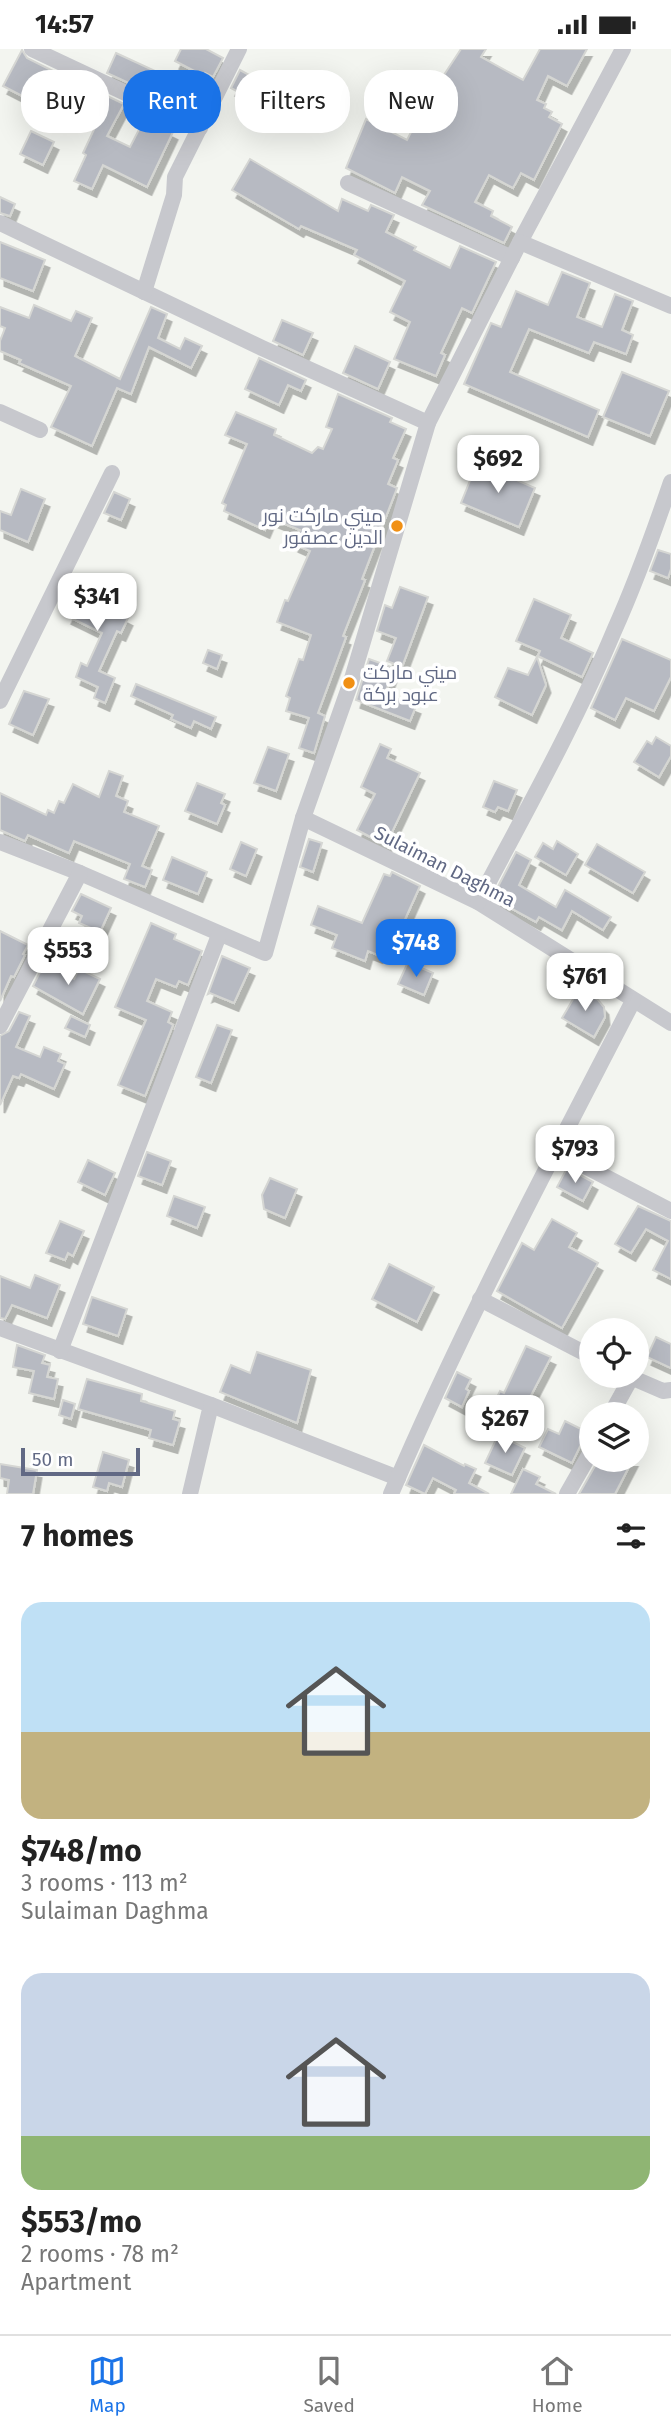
<!DOCTYPE html>
<meta charset="utf-8">
<style>
:root{--surface:#fff;--page:#f6f6f6;--text:#222;--muted:#767676;--line:#e0e0e0;--accent:#1a73e8}
body{margin:0;font-family:"Fira Sans",Cairo,sans-serif;background:var(--page);color:var(--text);height:100vh;display:flex;flex-direction:column;font-size:26px;white-space:nowrap}
*{box-sizing:border-box;margin:0}
p{font-size:23px;color:var(--muted)}
.icon{flex:none;width:38px;height:38px;fill:none;stroke:currentColor;stroke-width:2;stroke-linecap:round;stroke-linejoin:round}
.map{position:relative;height:1445px;overflow:hidden}
.panel{display:flex;flex-direction:column;background:var(--surface);flex:1}
.panel>*{flex:none}
.hud{position:absolute;left:21px;top:21px;width:630px;height:63px;display:flex;gap:14px}
.tools{position:absolute;left:579px;top:1269px;display:grid;gap:14px}
.tools a{display:grid;place-items:center;width:70px;height:70px;border-radius:50%;background:var(--surface);box-shadow:0 7px 28px #0002;font-size:35px}
.scale{position:absolute;left:21px;bottom:18px;width:119px;box-sizing:border-box;padding-left:7px;border:4px solid #616984;border-top:0;font-size:19px;line-height:24px;white-space:nowrap;color:#616984;-webkit-text-stroke:5px #fff;paint-order:stroke}
.price{position:absolute;translate:-50% -60px;padding:0 16px;border-radius:14px;background:#fff;color:#222;font-size:23px;line-height:46px;filter:drop-shadow(0 2px 4px #0008)}
.price::after{content:'';position:absolute;left:50%;top:42px;width:21px;height:16px;margin-left:-10px;background:inherit;clip-path:polygon(0 0,100% 0,50% 100%)}
.price.on{background:var(--accent);color:#fff}
ul{padding:0;list-style:none}
li{display:grid;align-content:center;gap:14px;height:371px;padding:0 21px}
li span{display:grid;place-items:center;height:217px;border-radius:21px;color:#555}
li>.icon{margin-inline-start:auto}
span .icon{width:126px;height:126px;fill:#fffc;stroke-width:1}
li b{font-size:30px}
h2{display:flex;justify-content:space-between;align-items:center;height:84px;padding:0 21px;font-size:30px}
.tag{padding:0 24px;border-radius:28px;background:var(--surface);box-shadow:0 7px 28px #0002;font-size:24px;line-height:63px}
.tag.on{background:var(--accent);color:#fff}
.status{display:flex;justify-content:space-between;align-items:center;height:49px;padding:0 35px;background:var(--surface);direction:ltr}
.status svg{height:19px;fill:currentColor}
.dock{display:flex;justify-content:space-around;align-items:center;height:98px;border-top:2px solid var(--line);background:var(--surface);font-size:19px;color:var(--muted)}
.dock a{display:grid;justify-items:center;gap:4px}
.dock .on{color:var(--accent)}
.map>svg:first-child{display:block}
</style>
<div class="status"><b>14:57</b><svg viewBox="0 0 49 12"><path d="M0 12V9h3v3zM5 12V6h3v6zM10 12V3h3v9zM15 12V0h3v12zM26 1h20v11H26zM47 4h2v5h-2z"/></svg></div>
<div class="map">
<svg width="671" height="1445" viewBox="0 0 671 1445">
<defs>
<filter id="shadow"><feDropShadow dx="4.5" dy="8" stdDeviation="0" flood-color="#0004"/></filter>
</defs>
<rect width="100%" height="100%" fill="#f3f5f0"/>
<!-- building -->
<g fill="#b7bac2" stroke="#d5d6d3" stroke-width="2" filter="url(#shadow)">
<path d="M181 0H206L223 9 213 28 205 24 204 27 175 12Z"/>
<path d="M461 0H486L481 8 523 31 540 0H587L567 37 548 27 537 51 546 55 544 59 552 63 549 68 562 75 534 131 521 124 513 139 489 126 475 153 493 162 491 167 512 178 504 194 422 156 430 142 402 128 395 144 346 119 366 70 407 91 420 66 385 47 398 22 434 41Z"/>
<path d="M22 1 27 9 55 23 53 28 44 24 30 51 3 37Z"/>
<path d="M116 4 155 22 146 42 107 24Z"/>
<path d="M240 21 269 37 260 55 231 39Z"/>
<path d="M103 45 124 55 107 87 130 98 145 69 173 83 147 138 103 116 92 140 74 132 86 106 83 104 98 72 91 68Z"/>
<path d="M31 82 54 93 43 116 20 105Z"/>
<path d="M250 110 338 162 342 150 368 162 371 156 394 166 386 183 416 198 414 201 450 219 460 197 496 213 472 264 462 259 441 304 445 306 436 327 394 310 410 273 390 263 405 232 354 206 357 201 301 177 299 180 232 141Z"/>
<path d="M0 148 15 155 10 167 0 164Z"/>
<path d="M0 193 45 211 33 242 0 229Z"/>
<path d="M562 223 590 234 577 268 602 278 615 245 633 252 622 281 633 286 626 305 594 293 589 304 529 280 510 323 599 361 588 388 464 335 491 274 501 278 516 242 548 256Z"/>
<path d="M34 256 71 272 76 262 92 269 75 307 120 330 151 258 167 265 158 289 180 300 185 289 202 297 191 319 149 298 131 345 117 339 92 397 51 378 71 337 19 314 21 311 0 302V292L5 279 0 277V258L29 269Z"/>
<path d="M282 271 313 284 303 306 273 292Z"/>
<path d="M355 297 390 313 378 340 343 324Z"/>
<path d="M259 309 306 331 301 342 288 336 279 356 245 340Z"/>
<path d="M622 323 669 342 650 387 603 368Z"/>
<path d="M338 345 392 369 390 373 406 380 393 409 398 411 388 435 397 439 362 530 365 531 343 587 346 588 318 664 325 667 314 704 299 699 309 669 286 662 290 649 286 647 299 610 303 611 311 586 277 573 285 551 288 552 310 502 294 495 300 481 270 469 265 481 224 462 226 456 222 454 247 395 225 386 236 363 276 380 274 386 312 404 318 398 323 400 332 380 326 378Z"/>
<path d="M477 414 535 439 519 478 461 454Z"/>
<path d="M21 440 45 450 28 493 0 481V462L11 466Z"/>
<path d="M114 443 130 450 121 471 104 464Z"/>
<path d="M658 501 671 505V520L668 529 650 522Z"/>
<path d="M89 536 119 551 114 562 128 569 121 584 117 582 99 622 115 629 105 654 94 649 98 638 76 628 81 614 87 617 102 584 67 567 74 553 67 549 72 538 84 544Z"/>
<path d="M400 538 428 548 402 618 387 612 396 589 377 582 385 556 392 559Z"/>
<path d="M534 550 571 566 561 589 593 604 582 628 538 607 540 602 516 592Z"/>
<path d="M622 590 671 611V628L654 662 626 649 615 671 591 659Z"/>
<path d="M208 601 222 606 217 620 203 614Z"/>
<path d="M537 608 546 636 532 666 495 648 508 619 528 626Z"/>
<path d="M369 610 394 619 385 645 416 657 410 672 356 651Z"/>
<path d="M136 635 216 668 211 680 194 672 191 679 171 670 173 666 131 647Z"/>
<path d="M24 642 49 650 33 686 9 675Z"/>
<path d="M656 688 671 697V707L659 728 634 713 647 692 652 695Z"/>
<path d="M380 695 391 700 387 709 420 724 386 796 357 781 375 745 361 738Z"/>
<path d="M268 698 289 705 276 742 254 734Z"/>
<path d="M109 722 123 727 116 747 128 752 124 763 159 777 142 817 152 821 145 838 124 830 130 815 74 792 69 804 28 786 25 792 0 781V744L46 766 48 761 54 764 59 752 64 754 73 735 99 748Z"/>
<path d="M494 732 517 741 508 762 498 758 495 763 483 758Z"/>
<path d="M197 734 225 745 221 754 225 756 217 775 185 762Z"/>
<path d="M309 790 322 794 313 823 300 818Z"/>
<path d="M557 792 578 805 566 826 535 808 543 794 553 800Z"/>
<path d="M241 793 257 800 246 827 230 820Z"/>
<path d="M597 795 645 823 633 844 585 816Z"/>
<path d="M516 803 531 811 519 836 556 858 565 841 611 868 603 881 572 862 562 881 539 868 536 873 492 849Z"/>
<path d="M172 808 207 823 198 845 163 831Z"/>
<path d="M392 823 420 837 398 886 389 881 378 906 368 902 365 912 332 899 337 886 311 876 318 857 362 874 384 825 390 827Z"/>
<path d="M81 845 111 859 100 883 79 874 82 867 72 862Z"/>
<path d="M151 874 176 885 174 890 202 902 188 936 179 932 176 938 156 930 147 952 172 963 168 973 173 976 145 1047 118 1036 146 971 115 958Z"/>
<path d="M0 882 28 896 23 905 25 906 14 928 11 927 0 952Z"/>
<path d="M222 907 250 919 234 954 210 944 208 945Z"/>
<path d="M408 913 433 924 424 946 398 935Z"/>
<path d="M44 915 74 930 79 920 100 930 83 965 33 937Z"/>
<path d="M579 940 598 951 604 958 605 968 594 988 562 969Z"/>
<path d="M19 963 30 967 16 998 40 1008 44 998 61 1005 58 1012 65 1015 54 1040 21 1025 19 1029 13 1027 0 1056V987L9 982Z"/>
<path d="M71 967 90 976 85 988 65 979Z"/>
<path d="M217 976 232 981 211 1034 196 1028Z"/>
<path d="M147 1103 171 1112 162 1136 138 1127Z"/>
<path d="M88 1111 115 1124 105 1146 78 1133Z"/>
<path d="M567 1119 593 1133 583 1152 557 1138Z"/>
<path d="M270 1129 297 1140 285 1169 264 1160 262 1146Z"/>
<path d="M174 1147 205 1158 197 1179 167 1167Z"/>
<path d="M638 1157 671 1172V1230L653 1221 668 1192 646 1180 631 1204 615 1195Z"/>
<path d="M552 1170 577 1184 569 1198 598 1214 562 1279 497 1242 522 1194 534 1201Z"/>
<path d="M60 1172 84 1182 73 1207 68 1204 65 1211 46 1204Z"/>
<path d="M389 1215 434 1238 417 1273 372 1250Z"/>
<path d="M35 1226 60 1236 47 1269 12 1256 5 1270 0 1269V1227L30 1239Z"/>
<path d="M92 1248 127 1260 118 1287 83 1275Z"/>
<path d="M656 1288 671 1295V1319L647 1308Z"/>
<path d="M17 1296 45 1306 42 1314 50 1316 47 1328 58 1330 54 1350 29 1344 34 1322 13 1318Z"/>
<path d="M526 1297 551 1308 512 1383 486 1371 500 1342 504 1344Z"/>
<path d="M257 1303 311 1321 297 1374 220 1343 231 1316 250 1324Z"/>
<path d="M457 1323 471 1330 466 1340 469 1342 462 1358 445 1349Z"/>
<path d="M87 1330 142 1345 141 1352 175 1362 173 1370 180 1372 173 1396 149 1389 151 1381 78 1360Z"/>
<path d="M63 1351 75 1355 71 1370 59 1366Z"/>
<path d="M565 1372 587 1383 572 1414 539 1398 548 1380 559 1385Z"/>
<path d="M498 1386 525 1399 512 1426 485 1414Z"/>
<path d="M424 1396 464 1417 465 1415 476 1420 469 1434 489 1445H454L456 1441 433 1429 425 1445 406 1436Z"/>
<path d="M103 1403 129 1411 122 1438 109 1434 107 1442 93 1438Z"/>
<path d="M599 1410H633L615 1445H579Z"/>
<path d="M0 1415 37 1421 33 1445H7L9 1431 0 1429Z"/>
<path d="M523 1420 540 1428 536 1435 556 1445H511Z"/>
</g>
<g fill="none" stroke-linecap="round" stroke-linejoin="round">
<!-- minor -->
<g stroke="#c7c8cd" stroke-width="16">
<path d="M32 0 200 79"/>
<path d="M348 134 512 209"/>
<path d="M0 174 262 299 428 374"/>
<path d="M520 193 623 0"/>
<path d="M144 243 174 146 175 128 239 0"/>
<path d="M0 363 40 381"/>
<path d="M0 652 112 424"/>
<path d="M303 769 478 853 671 974"/>
<path d="M0 793 80 824 265 904 303 769 351 633 428 374 520 193 671 257"/>
<path d="M478 853C525 764 575 675 614 582 636 533 654 483 671 433"/>
<path d="M0 977 80 824"/>
<path d="M556 1102 671 1162"/>
<path d="M480 1250 592 1308"/>
<path d="M0 1279 211 1356 190 1445"/>
<path d="M60 1302 219 886"/>
<path d="M626 1326 663 1342 671 1341"/>
<path d="M211 1356 398 1429"/>
<path d="M611 1365 631 1329"/>
<path d="M391 1445C463 1276 549 1115 633 952"/>
<path d="M567 1445 592 1401"/>
</g>
</g>
<!-- markers -->
<g fill="#f19014" stroke="#fff" stroke-width="2.5">
<circle cx="397" cy="477" r="7"/>
<circle cx="349" cy="634" r="7"/>
</g>
<g text-anchor="middle" stroke-width="7" stroke-linejoin="round" paint-order="stroke">
<!-- poi labels -->
<g font-size="19" fill="#616984" stroke="#fff" text-anchor="end">
<text x="383" y="473">ميني ماركت نور<tspan x="383" dy="22">الدين عصفور</tspan></text>
<text x="363" y="630" text-anchor="start">ميني ماركت<tspan x="363" dy="22">عبود بركة</tspan></text>
</g>
<!-- street labels -->
<g font-size="19" fill="#616984" stroke="#fff">
<text transform="translate(445 817) rotate(27)" y="7">Sulaiman Daghma</text>
</g>
</g>
</svg>
<div class="tools">
<a><svg class="icon" aria-label="locate" viewBox="0 0 24 24"><circle cx="12" cy="12" r="6"/><path d="M12 2v4M12 18v4M2 12h4M18 12h4"/></svg></a>
<a><svg class="icon" aria-label="layers" viewBox="0 0 24 24"><path d="M12 4l9 5-9 5-9-5zM3 14l9 5 9-5"/></svg></a>
</div>
<div class="scale">50 m</div>
<b class="price" style="left:498px;top:446px">$692</b>
<b class="price" style="left:97px;top:584px">$341</b>
<b class="price on" style="left:416px;top:930px">$748</b>
<b class="price" style="left:68px;top:938px">$553</b>
<b class="price" style="left:585px;top:964px">$761</b>
<b class="price" style="left:575px;top:1136px">$793</b>
<b class="price" style="left:505px;top:1406px">$267</b>
<div class="hud">
<a class="tag">Buy</a>
<a class="tag on">Rent</a>
<a class="tag">Filters</a>
<a class="tag">New</a>
</div>
</div>
<section class="panel">
<h2>7 homes<svg class="icon" aria-label="filters" viewBox="0 0 24 24"><path d="M4 7h16M4 17h16"/><circle cx="9" cy="7" r="2"/><circle cx="15" cy="17" r="2"/></svg></h2>
<ul>
<li><span style="background:linear-gradient(#bfe0f5 60%,#c2b280 0)"><svg class="icon" aria-label="home" viewBox="0 0 24 24"><path d="M3 11l9-7 9 7M6 9v11h12V9"/></svg></span><div><b>$748/mo</b><p>3 rooms · 113 m²</p><p>Sulaiman Daghma</p></div></li>
<li><span style="background:linear-gradient(#c9d6e8 75%,#8fb573 0)"><svg class="icon" aria-label="home" viewBox="0 0 24 24"><path d="M3 11l9-7 9 7M6 9v11h12V9"/></svg></span><div><b>$553/mo</b><p>2 rooms · 78 m²</p><p>Apartment</p></div></li>
</ul>
</section>
<nav class="dock">
<a class="on"><svg class="icon" aria-label="map" viewBox="0 0 24 24"><path d="M3 6l6-2 6 2 6-2v14l-6 2-6-2-6 2zM9 4v14M15 6v14"/></svg>Map</a>
<a><svg class="icon" aria-label="saved" viewBox="0 0 24 24"><path d="M7 4h10v16l-5-4-5 4z"/></svg>Saved</a>
<a><svg class="icon" aria-label="home" viewBox="0 0 24 24"><path d="M3 11l9-7 9 7M6 9v11h12V9"/></svg>Home</a>
</nav>
